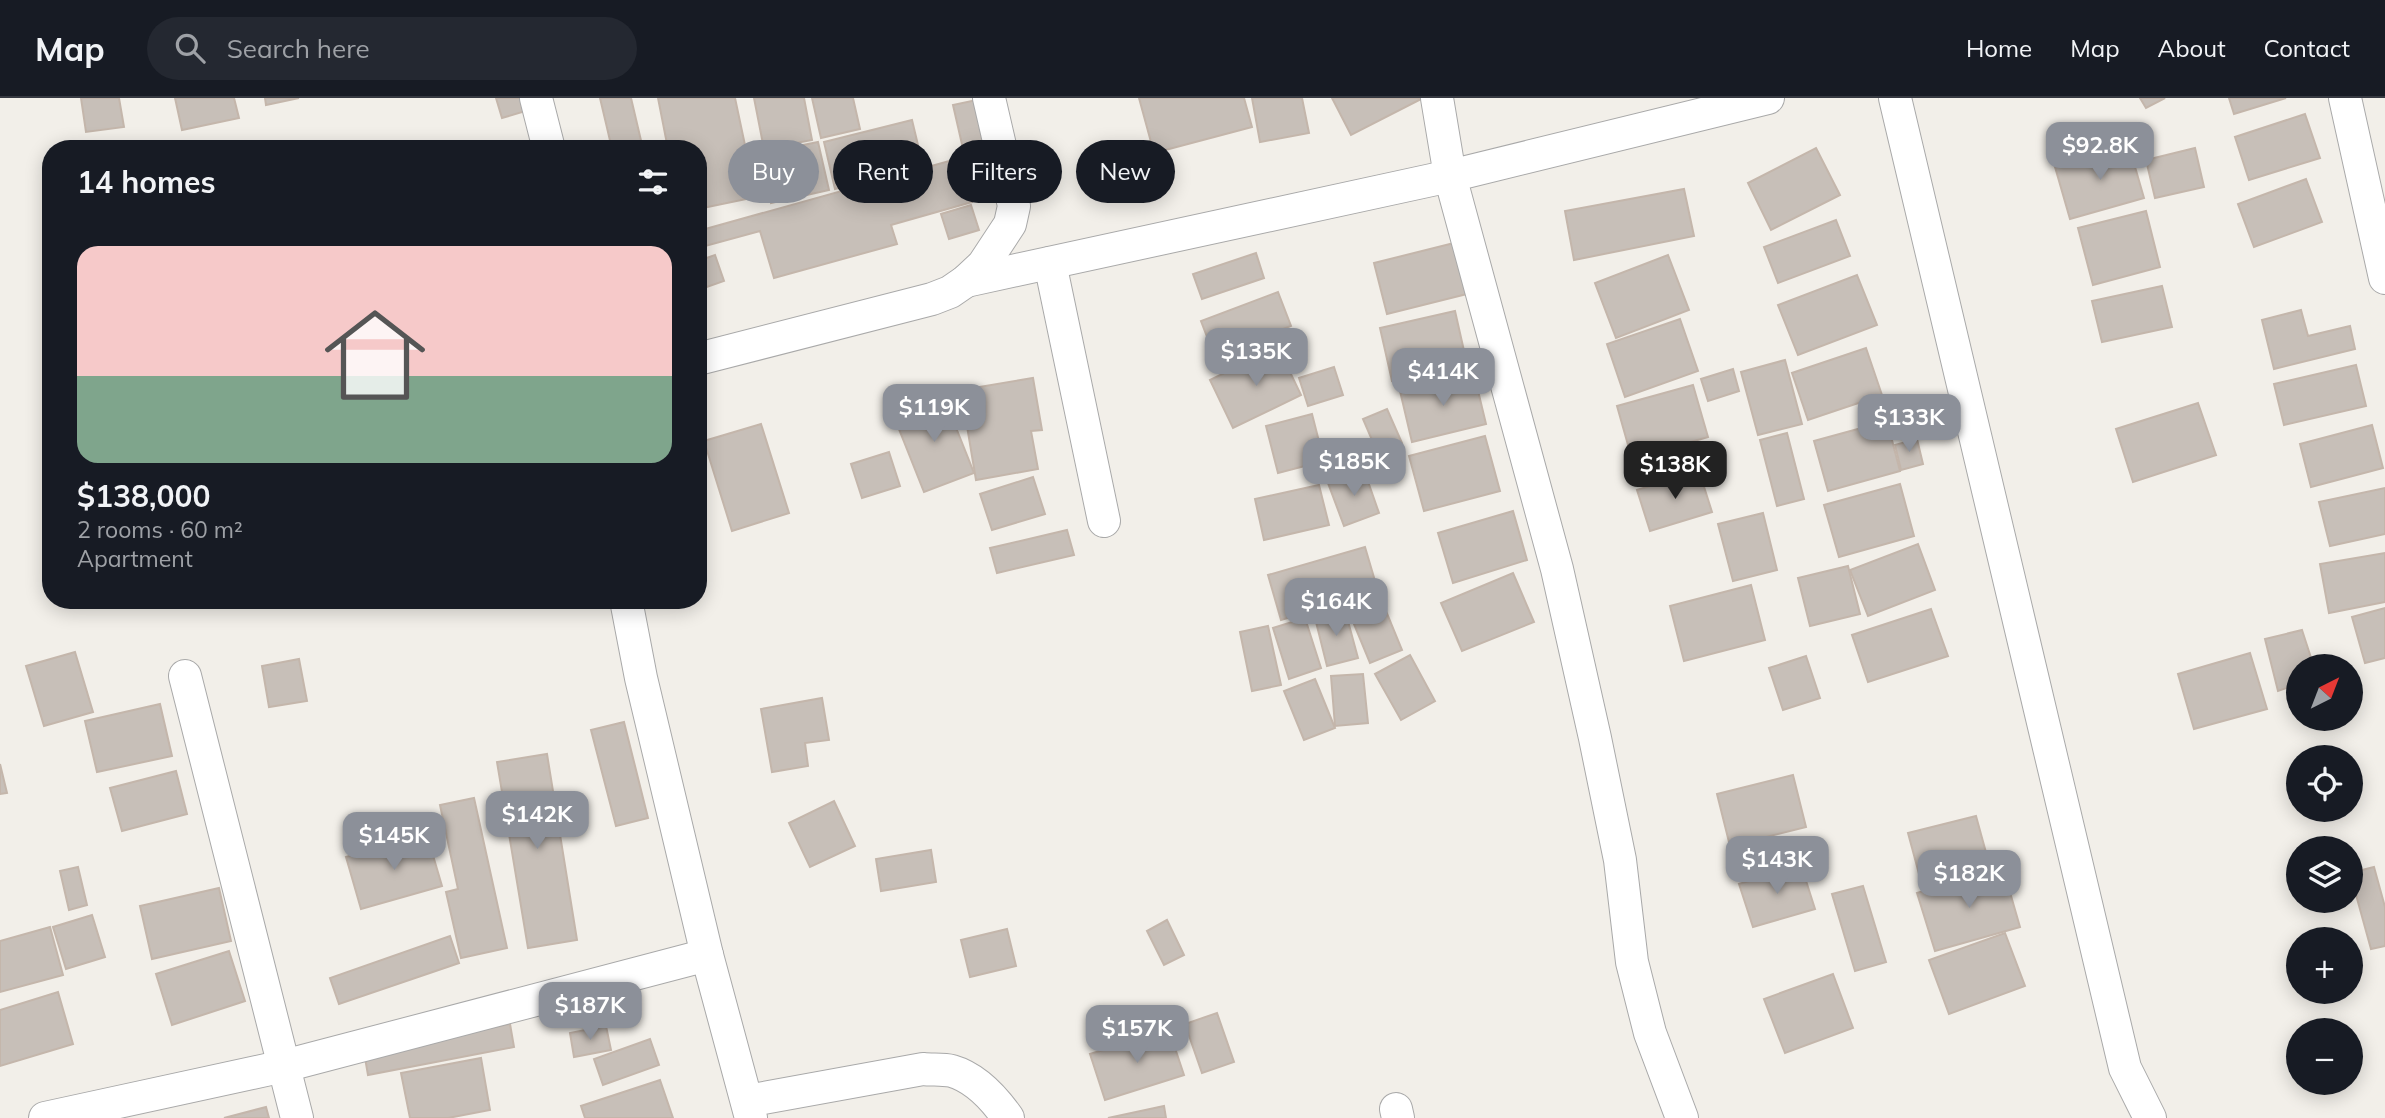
<!DOCTYPE html>
<meta charset="utf-8">
<style>
:root{--surface:#171b24;--page:#242831;--text:#f1f3f6;--muted:#9ea1a6;--line:#363941;--accent:#8c9099}
body{margin:0;font-family:Mulish,sans-serif;background:var(--page);color:var(--text);height:100vh;display:flex;flex-direction:column;font-size:26px;white-space:nowrap}
*{box-sizing:border-box;margin:0}
p{font-size:23px;color:var(--muted)}
.icon{flex:none;width:38px;height:38px;fill:none;stroke:currentColor;stroke-width:2;stroke-linecap:round;stroke-linejoin:round}
.map{position:relative;flex:1;overflow:hidden}
.side{position:absolute;left:42px;top:42px;width:665px;height:469px;display:flex;flex-direction:column;background:var(--surface);border-radius:28px;box-shadow:0 4px 18px #0003}
.side>*{flex:none}
.banner{position:absolute;left:728px;top:42px;width:665px;height:63px;display:flex;gap:14px}
.needle{width:46px;rotate:42deg}
.buttons{position:absolute;left:2286px;top:556px;display:grid;gap:14px}
.buttons a{display:grid;place-items:center;width:77px;height:77px;border-radius:50%;background:var(--surface);box-shadow:0 4px 18px #0003;font-size:35px}
.price{position:absolute;translate:-50% -60px;padding:0 16px;border-radius:14px;background:var(--accent);color:#fff;font-size:23px;line-height:46px;filter:drop-shadow(0 2px 4px #0008)}
.price::after{content:'';position:absolute;left:50%;top:42px;width:21px;height:16px;margin-left:-10px;background:inherit;clip-path:polygon(0 0,100% 0,50% 100%)}
.price.selected{background:#222;color:#fff}
ul{padding:0;list-style:none}
li{display:grid;align-content:center;gap:14px;height:371px;padding:0 35px}
li+li{border-top:2px solid var(--line)}
li span{display:grid;place-items:center;height:217px;border-radius:21px;color:#555}
li>.icon{margin-inline-start:auto}
span .icon{width:126px;height:126px;fill:#fffc;stroke-width:1}
li b{font-size:30px}
h2{display:flex;justify-content:space-between;align-items:center;height:84px;padding:0 35px;font-size:30px}
.chip{padding:0 24px;border-radius:32px;background:var(--surface);box-shadow:0 4px 18px #0003;font-size:24px;line-height:63px}
.chip.selected{background:var(--accent);color:#fff}
header{display:flex;align-items:center;gap:42px;box-sizing:border-box;height:98px;padding:0 35px;background:var(--surface);border-bottom:2px solid var(--line)}
header strong{font-size:33px}
nav{display:flex;gap:38px;margin-inline-start:auto;font-size:24px}
.search{width:490px;height:63px;background:var(--page);display:flex;align-items:center;gap:18px;box-sizing:border-box;padding:0 24px;border-radius:38px;color:var(--muted);font-size:26px}
.map>svg:first-child{display:block}
</style>
<header>
<strong>Map</strong>
<div class="search"><svg class="icon" aria-label="search" viewBox="0 0 24 24"><circle cx="10" cy="10" r="6"/><path d="M15 15l6 6"/></svg>Search here</div>
<nav><a>Home</a><a>Map</a><a>About</a><a>Contact</a></nav>
</header>
<div class="map">
<svg width="2385" height="1020" viewBox="0 0 2385 1020">
<rect width="100%" height="100%" fill="#f2efe9"/>
<!-- building -->
<g fill="#c7bfb8" stroke="#c4b6ab" stroke-width="2">
<path d="M81 0H119L124 29 86 34Z"/>
<path d="M175 0H234L239 20 182 32Z"/>
<path d="M265 0H299L266 7Z"/>
<path d="M496 0H529L532 11 502 20Z"/>
<path d="M600 0H631L643 51H612Z"/>
<path d="M658 0H735L756 99 698 111V51H668Z"/>
<path d="M754 0H804L812 42 764 51Z"/>
<path d="M812 0H853L860 31 821 40Z"/>
<path d="M986 0 1005 46 964 55 953 7Z"/>
<path d="M1139 0H1244L1252 29 1154 55Z"/>
<path d="M1252 0H1302L1309 35 1260 44Z"/>
<path d="M1332 0H1423L1351 37Z"/>
<path d="M2140 0H2165L2146 10Z"/>
<path d="M2229 0H2286L2234 16Z"/>
<path d="M2305 16 2320 60 2249 82 2235 39Z"/>
<path d="M912 22 923 68 835 91 824 44Z"/>
<path d="M818 44 829 92 771 105 760 56Z"/>
<path d="M2129 48 2144 100 2070 121 2055 69Z"/>
<path d="M1816 50 1840 97 1771 132 1748 85Z"/>
<path d="M2195 50 2204 89 2155 100 2146 62Z"/>
<path d="M960 60 972 104 891 127 897 146 774 180 760 133 698 150V133Z"/>
<path d="M2306 81 2322 124 2254 149 2238 106Z"/>
<path d="M1684 91 1694 138 1574 162 1565 113Z"/>
<path d="M971 107 979 132 949 141 941 116Z"/>
<path d="M2146 113 2160 169 2093 187 2078 130Z"/>
<path d="M1836 122 1850 158 1778 185 1764 149Z"/>
<path d="M1458 144 1471 195 1387 216 1374 165Z"/>
<path d="M1256 155 1264 180 1202 201 1193 176Z"/>
<path d="M715 157 724 183 698 192V163Z"/>
<path d="M1668 157 1689 212 1616 240 1595 185Z"/>
<path d="M1857 177 1877 227 1798 257 1778 207Z"/>
<path d="M2162 188 2172 229 2102 244 2092 203Z"/>
<path d="M1278 194 1291 228 1214 257 1201 223Z"/>
<path d="M2301 212 2308 238 2350 228 2355 251 2274 271 2262 222Z"/>
<path d="M1455 213 1467 266 1392 283 1380 230Z"/>
<path d="M1680 221 1698 273 1625 299 1607 246Z"/>
<path d="M1278 249 1301 297 1233 330 1210 282Z"/>
<path d="M1866 250 1882 297 1808 322 1792 275Z"/>
<path d="M1785 262 1802 326 1758 337 1741 274Z"/>
<path d="M2356 267 2366 308 2284 327 2274 286Z"/>
<path d="M1334 269 1343 297 1308 308 1299 280Z"/>
<path d="M1733 271 1739 293 1708 303 1701 281Z"/>
<path d="M1474 276 1486 326 1412 344 1400 293Z"/>
<path d="M1033 280 1042 332 1031 333 1038 371 976 382 961 292Z"/>
<path d="M1693 287 1708 339 1632 361 1617 308Z"/>
<path d="M943 297 974 375 924 394 893 316Z"/>
<path d="M2198 305 2216 357 2133 384 2116 331Z"/>
<path d="M1387 311 1402 345 1378 356 1363 321Z"/>
<path d="M1312 316 1324 363 1278 375 1266 328Z"/>
<path d="M1887 323 1900 373 1828 393 1814 343Z"/>
<path d="M761 326 789 415 732 433 704 343Z"/>
<path d="M2372 327 2383 370 2311 389 2300 346Z"/>
<path d="M1787 335 1804 401 1777 408 1760 342Z"/>
<path d="M1485 338 1500 393 1424 413 1409 358Z"/>
<path d="M1917 341 1923 366 1901 372 1895 347Z"/>
<path d="M889 354 900 388 862 400 851 366Z"/>
<path d="M1364 372 1379 415 1344 428 1328 385Z"/>
<path d="M1699 373 1712 414 1650 433 1637 392Z"/>
<path d="M1033 379 1045 416 992 432 980 396Z"/>
<path d="M1900 386 1914 438 1839 459 1824 407Z"/>
<path d="M1319 387 1329 427 1264 442 1255 401Z"/>
<path d="M2385 390V436L2330 448 2319 404Z"/>
<path d="M1513 413 1527 462 1453 485 1438 435Z"/>
<path d="M1763 415 1777 472 1733 483 1718 426Z"/>
<path d="M1067 432 1074 457 997 475 990 450Z"/>
<path d="M1918 446 1935 492 1868 518 1850 472Z"/>
<path d="M1365 449 1378 493 1281 522 1268 477Z"/>
<path d="M2385 455V504L2329 515 2320 466Z"/>
<path d="M1848 468 1860 516 1810 528 1798 480Z"/>
<path d="M1513 475 1534 524 1462 553 1441 505Z"/>
<path d="M1751 487 1765 542 1684 563 1670 508Z"/>
<path d="M1381 501 1402 552 1370 565 1349 514Z"/>
<path d="M2385 510V560L2365 565 2352 519Z"/>
<path d="M1931 511 1948 558 1868 584 1852 537Z"/>
<path d="M1345 512 1358 560 1327 568 1315 520Z"/>
<path d="M1305 520 1321 570 1289 581 1273 530Z"/>
<path d="M1268 528 1281 587 1252 593 1240 534Z"/>
<path d="M2302 532 2314 569H2298V586L2278 593 2265 541Z"/>
<path d="M75 554 93 614 44 628 26 568Z"/>
<path d="M2250 555 2267 611 2194 631 2178 576Z"/>
<path d="M1410 557 1435 603 1401 622 1375 576Z"/>
<path d="M1806 558 1820 600 1783 612 1769 570Z"/>
<path d="M299 561 307 603 269 609 262 568Z"/>
<path d="M1363 576 1368 625 1335 628 1331 578Z"/>
<path d="M1315 581 1335 630 1304 642 1284 593Z"/>
<path d="M822 600 829 642 805 645 808 668 772 674 761 611Z"/>
<path d="M160 606 172 658 97 674 85 623Z"/>
<path d="M624 624 648 720 616 728 591 632Z"/>
<path d="M547 656 577 842 528 850 497 664Z"/>
<path d="M0 666 7 695 0 696Z"/>
<path d="M176 673 187 716 122 733 110 690Z"/>
<path d="M1793 677 1806 729 1730 748 1717 696Z"/>
<path d="M474 700 507 850 461 860 446 794 458 791 440 707Z"/>
<path d="M834 703 855 748 810 769 789 725Z"/>
<path d="M1976 718 1990 769 1922 787 1908 735Z"/>
<path d="M427 737 442 788 361 811 346 759Z"/>
<path d="M931 752 936 784 881 793 876 761Z"/>
<path d="M1801 767 1815 811 1753 829 1739 786Z"/>
<path d="M78 769 87 807 69 812 60 773Z"/>
<path d="M2374 769 2385 809V848L2371 851 2350 775Z"/>
<path d="M2003 770 2020 829 1935 853 1917 795Z"/>
<path d="M1863 788 1886 864 1855 873 1832 796Z"/>
<path d="M219 790 231 843 152 861 140 808Z"/>
<path d="M92 817 105 859 66 871 53 829Z"/>
<path d="M1167 822 1184 857 1164 867 1147 833Z"/>
<path d="M50 829 63 877 0 894V843Z"/>
<path d="M1007 831 1016 868 970 879 961 842Z"/>
<path d="M2005 835 2025 888 1949 916 1929 862Z"/>
<path d="M450 838 459 865 339 906 330 880Z"/>
<path d="M229 853 245 903 172 927 156 876Z"/>
<path d="M1833 876 1853 930 1785 955 1764 901Z"/>
<path d="M58 894 73 946 0 968V912Z"/>
<path d="M1217 915 1234 964 1202 975 1185 926Z"/>
<path d="M510 926 514 949 368 977 364 954Z"/>
<path d="M606 928 611 952 574 959 570 935Z"/>
<path d="M1169 932 1184 977 1105 1002 1090 956Z"/>
<path d="M650 941 659 967 603 987 594 961Z"/>
<path d="M481 960 490 1012 448 1020H410L401 975Z"/>
<path d="M660 982 673 1020H585L581 1008Z"/>
<path d="M1164 1008 1166 1020H1108Z"/>
<path d="M266 1009 269 1020H224Z"/>
</g>
<g fill="none" stroke-linecap="round" stroke-linejoin="round">
<!-- street casing -->
<g stroke="#a9a9a9" stroke-width="34">
<g id="street">
<path d="M536 0 549 51"/>
<path d="M1437 0 1450 78 1557 471 1595 640 1620 762 1632 864 1650 935 1682 1020"/>
<path d="M1895 0 2125 970 2150 1020"/>
<path d="M2345 0 2385 180"/>
<path d="M1050 165 1104 423"/>
<path d="M966 183 1450 78 1768 0"/>
<path d="M698 261 932 201 950 194 966 183 983 167 1010 126 1014 108 989 0"/>
<path d="M626 502 641 580 707 857 751 1020"/>
<path d="M185 578 297 1020"/>
<path d="M747 1003 923 971C932 972 943 971 952 973 976 980 994 1000 1008 1020"/>
<path d="M1396 1011 1398 1020"/>
<path d="M45 1020 284 968 707 857"/>
</g>
</g>
<!-- street -->
<use href="#street" stroke="#fff" stroke-width="32"/>
</g>
</svg>
<div class="buttons">
<a><svg class="needle" viewBox="-14 -14 28 28"><path d="M0-13l5 13h-10z" fill="#e53935"/><path d="M0 13l5-13h-10z" fill="#9ea1a6"/></svg></a>
<a><svg class="icon" aria-label="locate" viewBox="0 0 24 24"><circle cx="12" cy="12" r="6"/><path d="M12 2v4M12 18v4M2 12h4M18 12h4"/></svg></a>
<a><svg class="icon" aria-label="layers" viewBox="0 0 24 24"><path d="M12 4l9 5-9 5-9-5zM3 14l9 5 9-5"/></svg></a>
<a>+</a>
<a>−</a>
</div>
<b class="price" style="left:2100px;top:84px">$92.8K</b>
<b class="price" style="left:1256px;top:290px">$135K</b>
<b class="price" style="left:1443px;top:310px">$414K</b>
<b class="price" style="left:934px;top:346px">$119K</b>
<b class="price" style="left:1909px;top:356px">$133K</b>
<b class="price" style="left:1354px;top:400px">$185K</b>
<b class="price selected" style="left:1675px;top:403px">$138K</b>
<b class="price" style="left:1336px;top:540px">$164K</b>
<b class="price" style="left:537px;top:753px">$142K</b>
<b class="price" style="left:394px;top:774px">$145K</b>
<b class="price" style="left:1777px;top:798px">$143K</b>
<b class="price" style="left:1969px;top:812px">$182K</b>
<b class="price" style="left:590px;top:944px">$187K</b>
<b class="price" style="left:1137px;top:967px">$157K</b>
<div class="banner">
<a class="chip selected">Buy</a>
<a class="chip">Rent</a>
<a class="chip">Filters</a>
<a class="chip">New</a>
</div>
<section class="side">
<h2>14 homes<svg class="icon" aria-label="filters" viewBox="0 0 24 24"><path d="M4 7h16M4 17h16"/><circle cx="9" cy="7" r="2"/><circle cx="15" cy="17" r="2"/></svg></h2>
<ul>
<li><span style="background:linear-gradient(#f6c9c9 60%,#7fa58c 0)"><svg class="icon" aria-label="home" viewBox="0 0 24 24"><path d="M3 11l9-7 9 7M6 9v11h12V9"/></svg></span><div><b>$138,000</b><p>2 rooms · 60 m²</p><p>Apartment</p></div></li>
</ul>
</section>
</div>
